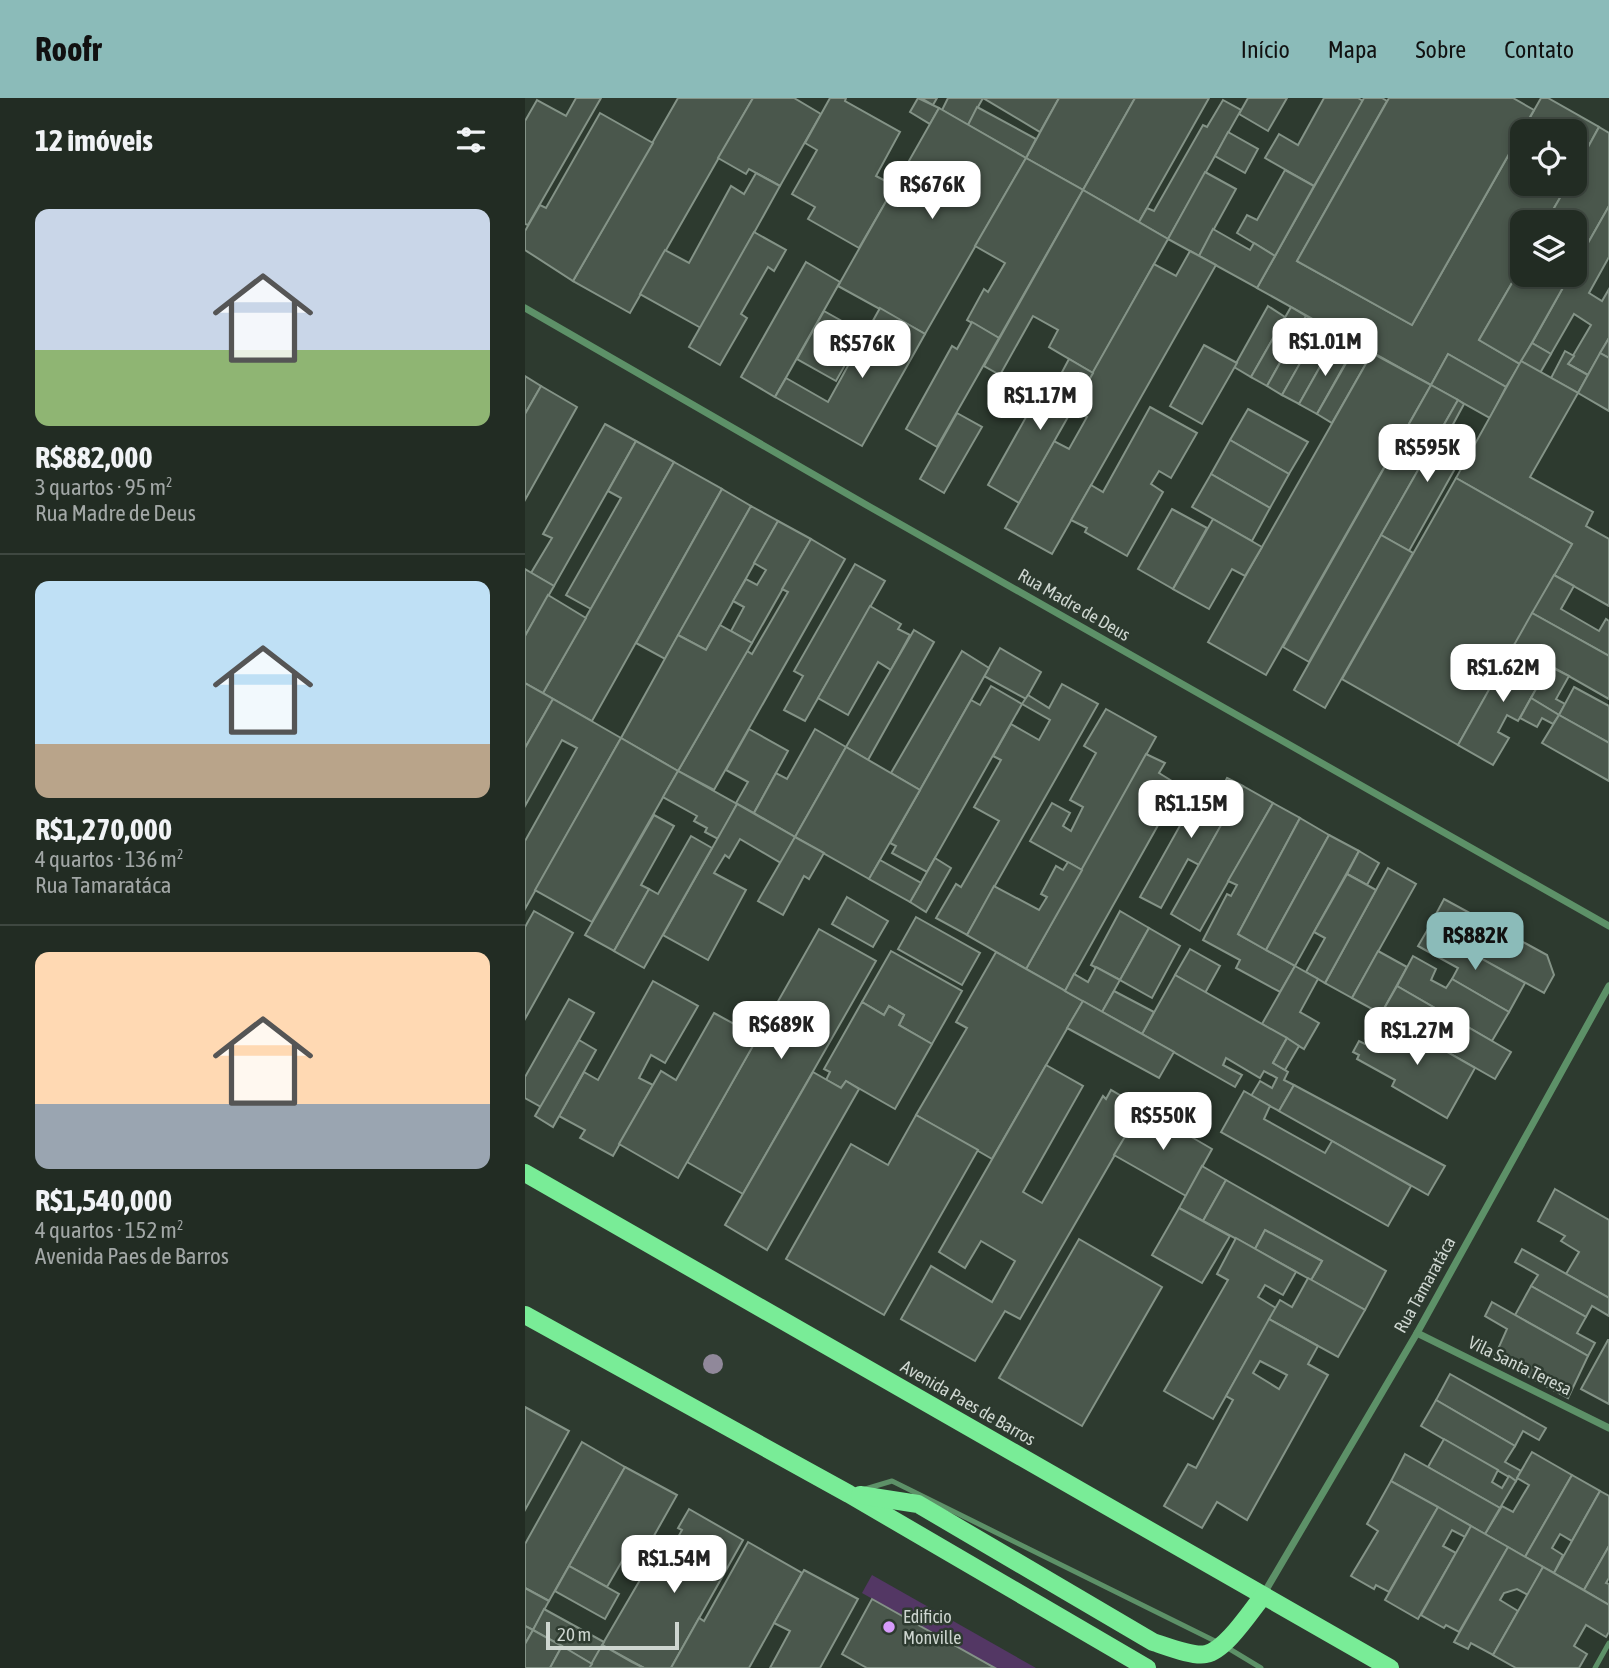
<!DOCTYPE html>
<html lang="pt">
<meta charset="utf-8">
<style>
:root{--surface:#222c23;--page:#2a342b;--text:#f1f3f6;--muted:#a2a7a6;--line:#3f4841;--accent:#8bbbb9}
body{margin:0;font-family:"Asap Condensed",sans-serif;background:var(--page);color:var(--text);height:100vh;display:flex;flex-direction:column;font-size:26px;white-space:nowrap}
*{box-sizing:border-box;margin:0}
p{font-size:23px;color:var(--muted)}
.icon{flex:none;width:38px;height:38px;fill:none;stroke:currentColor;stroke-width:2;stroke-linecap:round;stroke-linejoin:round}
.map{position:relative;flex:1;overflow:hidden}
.panel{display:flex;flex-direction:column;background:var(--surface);width:525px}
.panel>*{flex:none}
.buttons{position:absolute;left:985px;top:21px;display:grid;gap:14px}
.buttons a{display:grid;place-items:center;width:77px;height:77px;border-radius:14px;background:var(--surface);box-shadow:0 4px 10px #0003,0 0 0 2px var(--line);font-size:35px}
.scale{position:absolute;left:21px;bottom:18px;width:133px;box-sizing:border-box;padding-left:7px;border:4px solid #ced6d0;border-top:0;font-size:19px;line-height:24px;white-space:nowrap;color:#ced6d0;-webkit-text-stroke:5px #2d3a2f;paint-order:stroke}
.price{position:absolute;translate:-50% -60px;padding:0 16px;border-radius:14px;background:#fff;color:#222;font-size:23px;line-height:46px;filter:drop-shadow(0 2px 4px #0008)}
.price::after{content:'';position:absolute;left:50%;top:42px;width:21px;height:16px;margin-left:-10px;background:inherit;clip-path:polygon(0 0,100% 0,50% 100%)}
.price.active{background:var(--accent);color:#111}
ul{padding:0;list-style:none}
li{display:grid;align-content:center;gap:14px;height:371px;padding:0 35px}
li+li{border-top:2px solid var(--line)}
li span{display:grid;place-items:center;height:217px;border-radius:14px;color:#555}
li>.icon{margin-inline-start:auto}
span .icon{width:126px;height:126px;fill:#fffc;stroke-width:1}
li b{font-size:30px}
h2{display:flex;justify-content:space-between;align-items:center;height:84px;padding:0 35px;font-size:30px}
header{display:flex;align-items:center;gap:42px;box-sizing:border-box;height:98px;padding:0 35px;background:var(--accent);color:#111}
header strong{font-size:33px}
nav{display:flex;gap:38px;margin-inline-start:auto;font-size:24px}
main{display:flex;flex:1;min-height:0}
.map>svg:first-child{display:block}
</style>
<header>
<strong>Roofr</strong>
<nav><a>Início</a><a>Mapa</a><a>Sobre</a><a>Contato</a></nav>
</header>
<main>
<section class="panel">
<h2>12 imóveis<svg class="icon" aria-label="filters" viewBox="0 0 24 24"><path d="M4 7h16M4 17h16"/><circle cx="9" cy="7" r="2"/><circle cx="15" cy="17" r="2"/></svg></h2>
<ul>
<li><span style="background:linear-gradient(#c9d6e8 65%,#8fb573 0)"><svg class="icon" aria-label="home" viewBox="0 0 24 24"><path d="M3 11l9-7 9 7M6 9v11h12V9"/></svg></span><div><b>R$882,000</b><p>3 quartos · 95 m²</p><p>Rua Madre de Deus</p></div></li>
<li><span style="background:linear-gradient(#bfe0f5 75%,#b9a48a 0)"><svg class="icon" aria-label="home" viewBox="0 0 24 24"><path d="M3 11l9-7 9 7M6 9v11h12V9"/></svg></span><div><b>R$1,270,000</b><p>4 quartos · 136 m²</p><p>Rua Tamaratáca</p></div></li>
<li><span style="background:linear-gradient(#ffd9b3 70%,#9aa5b1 0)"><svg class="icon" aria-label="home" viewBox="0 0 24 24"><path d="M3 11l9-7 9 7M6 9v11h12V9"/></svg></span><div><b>R$1,540,000</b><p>4 quartos · 152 m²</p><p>Avenida Paes de Barros</p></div></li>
</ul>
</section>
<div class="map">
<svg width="1084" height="1570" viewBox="0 0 1084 1570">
<rect width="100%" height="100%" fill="#2d3a2f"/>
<!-- green -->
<path fill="#533764" d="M347 1477 511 1570H470L337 1495Z"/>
<!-- building -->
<g fill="#4a574c" stroke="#849387" stroke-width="2" fill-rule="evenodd">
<path d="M51 0H76L3 127 0 126V23L12 2 41 18Z"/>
<path d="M153 0H228L105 215 48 183Z"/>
<path d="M228 0H269L296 16 255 88 224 71 221 76 193 60Z"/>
<path d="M305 0H321L320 3 375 34 351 78 370 88 334 150 283 121 290 109 267 96 292 52 280 45Z"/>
<path d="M393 0 414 10 405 26 385 14Z"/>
<path d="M396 0H412L408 7Z"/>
<path d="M423 0H458L443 27 417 12Z"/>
<path d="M458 0H534L515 34Z"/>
<path d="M534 0H610L558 92 501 60Z"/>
<path d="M610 0H684L614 124 558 92Z"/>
<path d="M723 0H762L743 33 714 16Z"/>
<path d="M799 0H833L838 3 789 88 740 60 754 36 773 47Z"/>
<path d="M839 0H857L862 3 772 163 887 227 1016 0H1023L1074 29 1050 73V33H998V86H1043L1021 124H998V166L954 242 995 266 981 289 923 256 906 287 732 190Z"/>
<path d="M864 0H988L1009 12 887 227 772 163Z"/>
<path d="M698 2 716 12 643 141 614 124 622 110 629 113 678 27 682 29Z"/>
<path d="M452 9 511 41 501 60 443 27Z"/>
<path d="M414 10 501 60 400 236 313 188Z"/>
<path d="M75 15 128 45 48 183 0 152V133L15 107 21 110Z"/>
<path d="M1074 29 1084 35V108L1050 168V124H1021L1043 86H1050V73Z"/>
<path d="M703 34 733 51 720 75 690 58Z"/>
<path d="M501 60 558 92 474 240 442 222 459 191 463 194 480 165 450 148Z"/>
<path d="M760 72 789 88 750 158 712 135 722 117 732 122Z"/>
<path d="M680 74 711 91 674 158 643 141Z"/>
<path d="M231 75 255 88 176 230 115 196 140 152 164 165 206 88 219 96Z"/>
<path d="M558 92 643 141 568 275 524 249 533 232 508 218 475 277 459 268Z"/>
<path d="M1084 108V159L1064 195 1077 203 1084 191V240L1063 277 1043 266 1066 227 1049 216 1026 256 1007 245 1045 177H1050V168Z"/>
<path d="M688 131 725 152 729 145 750 158 732 190 674 158Z"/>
<path d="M229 134 261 152 249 173 243 169 216 216 222 220 195 267 164 249Z"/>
<path d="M665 153 691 167 527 456 480 430 529 343 544 351 562 319 547 311 629 166 651 178Z"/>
<path d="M281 164 315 184 250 299 216 279Z"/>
<path d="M998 166V177H1045L995 266 954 242Z"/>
<path d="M743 208 760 219 726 279 709 269Z"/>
<path d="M766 209 781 218 742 288 726 279Z"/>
<path d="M355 210 400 236 337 348 250 299 261 280 303 304Z"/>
<path d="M299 213 338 235 311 283 272 261Z"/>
<path d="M781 218 797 227 757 297 742 288Z"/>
<path d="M447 224 474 240 412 349 381 331 427 248 432 251Z"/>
<path d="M792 235 809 244 774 306 757 297Z"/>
<path d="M1084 240V260L1075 255Z"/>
<path d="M809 244 826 255 792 316 774 306Z"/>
<path d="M1007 245 1026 256 1015 275 996 263Z"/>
<path d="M832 246 847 255 807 325 792 316Z"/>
<path d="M679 247 712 265 677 326 645 308Z"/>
<path d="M1040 253 1049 258 1043 266 1063 277 1053 295 1026 280Z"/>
<path d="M847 255 906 287 741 577 683 544Z"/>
<path d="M1075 255 1084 260V313L1053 295Z"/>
<path d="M923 256 981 289 965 320 906 287Z"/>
<path d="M544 261 568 275 494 405 463 387 510 303 514 305 531 276 535 278Z"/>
<path d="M996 263 1053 295 1005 379 1068 414 1061 428 1084 441V508L1029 477 1047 446 931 380Z"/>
<path d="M0 278 16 288 0 316Z"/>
<path d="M906 287 933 302 784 564 758 549Z"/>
<path d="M16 288 52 309 0 402V316Z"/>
<path d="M933 302 939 306 926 330 946 342 884 453 856 437Z"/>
<path d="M625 309 672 335 646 380 634 373 626 386 638 394 602 458 560 434 562 430 546 422 566 387 578 394Z"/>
<path d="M723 311 783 344 764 376 705 342Z"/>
<path d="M432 315 457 329 419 395 395 381Z"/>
<path d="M80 326 111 343 29 488 6 475 27 440 18 436Z"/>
<path d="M705 342 764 376 745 410 686 376Z"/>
<path d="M111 343 149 364 66 511 41 497 96 400 83 393Z"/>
<path d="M149 364 197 391 67 623 18 595Z"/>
<path d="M686 376 745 410 727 443 667 409Z"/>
<path d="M931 380 1047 446 933 647 817 581Z"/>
<path d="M197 391 226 408 140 561 111 545Z"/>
<path d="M226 408 253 423 181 552 153 537Z"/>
<path d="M647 411 682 430 648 491 613 471Z"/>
<path d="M688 421 737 449 720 478 707 471 684 511 648 491Z"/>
<path d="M253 423 286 441 227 545 206 533 219 509 208 503 221 481 232 487 241 472 229 465Z"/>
<path d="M856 437 888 455 800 610 769 592Z"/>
<path d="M286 441 320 461 189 692 153 673 222 553 227 556 263 494 257 491Z"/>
<path d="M330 466 360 483 280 623 259 612 278 578 269 573Z"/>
<path d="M0 471 29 488 0 538Z"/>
<path d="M1029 477 1049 488 1036 511 1074 533 1081 521 1084 523V558L1007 515Z"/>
<path d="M23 497 61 520 18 595 0 585V538Z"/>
<path d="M345 508 376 526 373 531 385 537 366 572 353 564 323 617 293 600Z"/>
<path d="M1007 515 1084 558V601L989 547Z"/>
<path d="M195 527 227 545 153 673 96 640 153 537 181 552Z"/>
<path d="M389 532 409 544 343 662 321 649Z"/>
<path d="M989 547 1024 568 993 623 982 617 973 634 984 640 968 667 933 647Z"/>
<path d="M475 550 516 574 501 601 459 578Z"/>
<path d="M437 553 464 570 395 692 366 675Z"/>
<path d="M1024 568 1044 578 1031 601 1040 606 1034 617 1006 600Z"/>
<path d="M0 585 28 601 0 650Z"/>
<path d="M537 586 573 606 442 837 411 820 431 786 436 789 474 723 449 709 476 662 468 658 486 626 514 642 525 622 497 606 503 597 524 610Z"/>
<path d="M466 588 497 606 402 774 367 755 371 748 365 745 446 602 455 607Z"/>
<path d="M1049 589 1084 608V645L1034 617Z"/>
<path d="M1006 600 1034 617 1028 626 1017 620 1012 629 995 620Z"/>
<path d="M28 601 96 640 0 811V743L52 650 37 642 0 708V650Z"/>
<path d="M581 611 631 639 557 772 505 743 527 705 545 715 538 728 546 733 558 709 545 702 571 655 559 648Z"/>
<path d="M1034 617 1084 645V683L1017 645Z"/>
<path d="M224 631 263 653 229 715 211 705 223 684 201 672Z"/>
<path d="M290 631 321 649 270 739 229 715 251 675 262 681Z"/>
<path d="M96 640 153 673 67 824 10 792Z"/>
<path d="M321 649 395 692 344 781 270 739Z"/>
<path d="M621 656 640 665 634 675 655 688 540 893 501 871Z"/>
<path d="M153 673 212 706 193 741 180 734 182 730 169 723 172 718 138 699Z"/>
<path d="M702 680 718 688 674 767 663 761 636 810 615 799 676 690 692 699Z"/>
<path d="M718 688 748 705 675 833 646 816Z"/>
<path d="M748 705 775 720 713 836 770 868 755 894 711 870 715 862 678 842 702 796 706 798 712 787 703 783Z"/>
<path d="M212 706 270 739 256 765 215 741 204 760 200 757 189 775 221 792 183 862 138 837Z"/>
<path d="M129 717 149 728 116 787 124 791 89 853 60 837Z"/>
<path d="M775 720 804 737 741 852 713 836Z"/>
<path d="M804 737 834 753 770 868 741 852Z"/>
<path d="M166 738 187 750 119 870 89 853 124 791 133 796Z"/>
<path d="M270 739 299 755 284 781 279 778 258 817 233 803Z"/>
<path d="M834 753 854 765 842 787 822 776Z"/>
<path d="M410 760 426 770 401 814 385 804Z"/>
<path d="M355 762 396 785 385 804 344 781Z"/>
<path d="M543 764 557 772 501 871 442 837 469 788 514 812 522 799 516 796 531 768 538 772Z"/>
<path d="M863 770 891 786 827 900 800 885Z"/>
<path d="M822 776 851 792 800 885 781 874 800 840 789 834Z"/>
<path d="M322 799 363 823 348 849 307 826Z"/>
<path d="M919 801 1022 857 1029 877 1019 895 903 831Z"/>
<path d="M9 813 48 835 0 921V829Z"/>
<path d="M595 813 624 830 595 882 566 867Z"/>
<path d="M391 819 455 855 437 887 373 851Z"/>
<path d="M624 830 655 848 627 900 595 882Z"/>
<path d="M294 831 351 863 218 1096 162 1064Z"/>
<path d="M903 831 1000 885 984 914 927 881 933 870 893 848Z"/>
<path d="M665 851 695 868 680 895 650 877Z"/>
<path d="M366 853 437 893 407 946 374 927 379 917 364 908 359 917 337 904Z"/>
<path d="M853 853 882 869 856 916 827 900Z"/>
<path d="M471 854 558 903 467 1061 391 1017 442 930 431 924Z"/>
<path d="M888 858 911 871 906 882 921 890 927 881 984 914 967 943 872 888Z"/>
<path d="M770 868 793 881 775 914 794 925 779 951 737 926Z"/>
<path d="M571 869 595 882 577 914 540 893 549 876 563 884Z"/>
<path d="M650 877 762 940 748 965 763 974 759 982 769 987 754 1013 726 998 735 983 747 990 752 980 739 973 735 980 701 960 698 967 717 977 710 989 617 936Z"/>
<path d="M128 883 173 908 140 965 126 957 114 980 128 987 88 1058 55 1040 60 1032 34 1018 59 974 73 982Z"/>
<path d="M872 888 986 954 970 981 856 916Z"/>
<path d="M589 893 629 914 617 936 577 914Z"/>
<path d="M44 901 69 915 16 1009 0 1000V979Z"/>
<path d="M558 903 649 954 634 980 542 930Z"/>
<path d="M337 904 359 917 364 908 379 917 374 927 407 946 370 1011 321 983 316 990 301 982 305 974 299 971Z"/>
<path d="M189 915 233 939 153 1080 94 1046 136 973 151 982Z"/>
<path d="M866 922 950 970 922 1020 867 988 870 982 832 961 834 957 828 954 834 943 842 947 851 930 859 934Z"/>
<path d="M762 940 774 948 760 972 748 965Z"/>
<path d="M54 942 71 952 28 1029 10 1018Z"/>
<path d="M521 967 558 988 498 1094 517 1105 578 998 581 1001 586 992 617 1010 495 1221 480 1213 450 1263 376 1221 406 1168 467 1204 490 1163 456 1143 440 1170 414 1154Z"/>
<path d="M288 974 316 990 321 983 334 991 242 1152 200 1127Z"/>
<path d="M769 987 920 1068 903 1097 754 1013Z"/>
<path d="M719 993 745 1008 739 1021 800 1055 807 1043 886 1088 863 1128 696 1034Z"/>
<path d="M617 1010 687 1051 661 1098 589 1057Z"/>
<path d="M391 1017 453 1052 359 1217 261 1161 326 1046 363 1067Z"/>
<path d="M677 1068 701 1082 678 1123 654 1110Z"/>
<path d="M701 1082 861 1173 840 1212 786 1182 797 1163 740 1132 730 1151 678 1123Z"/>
<path d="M1030 1091 1084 1122V1200L1041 1176 1054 1154 1036 1143 1040 1138 1013 1123Z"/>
<path d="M654 1110 705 1138 677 1185 627 1157Z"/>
<path d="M740 1132 797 1163 786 1182 730 1151Z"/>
<path d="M711 1140 771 1174 758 1197 740 1187 733 1199 751 1210 688 1321 639 1293 703 1182 692 1176Z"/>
<path d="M554 1141 637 1189 557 1328 474 1280Z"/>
<path d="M997 1151 1084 1200V1218L1067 1208 1061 1219 1006 1188 1013 1177 990 1164Z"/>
<path d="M783 1180 840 1212 813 1259 744 1221 755 1202 767 1209Z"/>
<path d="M1006 1188 1061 1219 1052 1235 1070 1245 1063 1258 990 1217Z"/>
<path d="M967 1204 1063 1258 1043 1300 969 1260 982 1231 960 1218Z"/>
<path d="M744 1221 793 1248 783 1266 803 1277 722 1422 692 1404 677 1430 639 1408 663 1366 671 1370 708 1302 701 1298ZM735 1263 762 1277 754 1291 728 1275Z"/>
<path d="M1083 1242H1084V1306L1056 1291Z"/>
<path d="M925 1276 1021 1330 1014 1342 998 1333 990 1348 911 1302Z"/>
<path d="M911 1302 990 1348 980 1364 996 1373 991 1383 896 1328Z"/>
<path d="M0 1309 44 1333 0 1412Z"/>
<path d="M919 1341 973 1372 967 1384 977 1390 984 1378 991 1383 975 1410 903 1369Z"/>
<path d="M57 1344 100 1369 24 1503 0 1490V1446Z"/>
<path d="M1007 1354 1047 1377 1000 1459 960 1436 977 1408 988 1414 1004 1387 992 1380Z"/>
<path d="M880 1356 975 1410 960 1436 866 1383Z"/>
<path d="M100 1369 152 1397 113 1466 100 1458 82 1489 44 1468Z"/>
<path d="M1047 1377 1075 1393 1047 1443 1035 1436 1027 1450 1038 1457 1029 1475 1000 1459Z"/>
<path d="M866 1383 913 1409 864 1494 851 1487 849 1491 826 1478 853 1433 842 1426Z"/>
<path d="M1075 1393 1084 1398V1448L1059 1492 1029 1475Z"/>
<path d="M913 1409 946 1428 940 1439 927 1432 918 1448 931 1455 893 1521 860 1502Z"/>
<path d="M164 1411 218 1442 146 1570H119L77 1547 122 1470 132 1477 157 1432 153 1430Z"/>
<path d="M946 1428 983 1449 934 1534 921 1527 919 1530 896 1517Z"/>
<path d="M223 1444 277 1475 224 1570H146L174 1520 179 1523Z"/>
<path d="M1084 1448V1480L1081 1485 1084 1486V1507L1059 1492Z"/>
<path d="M983 1449 1018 1469 1003 1497 992 1491 979 1495 975 1502 993 1513 968 1557 946 1545 943 1551 929 1544Z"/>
<path d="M44 1468 94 1496 80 1521 30 1493Z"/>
<path d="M1018 1469 1084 1507V1534L1081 1539 1061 1527 1049 1548 1062 1556 1054 1570H991L968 1557Z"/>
<path d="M279 1472 333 1501 295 1570H245L265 1533 249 1525Z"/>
<path d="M0 1490 24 1503 8 1532 0 1528Z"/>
<path d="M347 1501 470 1570H342L317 1556Z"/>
<path d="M19 1511 79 1544 67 1566 8 1532Z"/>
<path d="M0 1528 8 1532 0 1546Z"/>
<path d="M8 1532 37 1548 25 1570H0V1546Z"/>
<path d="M77 1547 107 1564 119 1570H64Z"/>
<path d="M37 1548 67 1566 64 1570H25Z"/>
</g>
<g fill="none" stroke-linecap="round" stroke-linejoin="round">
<!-- service -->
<g stroke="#5d9168" stroke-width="5">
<path d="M337 1392 367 1383 698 1547 736 1570"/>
<path d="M1070 1570 1084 1545"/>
</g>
<!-- minor -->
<g stroke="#5d9168" stroke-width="7">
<path d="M0 210 345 409 1084 828"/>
<path d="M892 1235 1084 1330"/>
<path d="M738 1497 892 1235 1084 888"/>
</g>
<!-- primary -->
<g stroke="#79ec97" stroke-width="18">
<path d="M0 1075 865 1570"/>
<path d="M0 1217 324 1396 622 1570"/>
<path d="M335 1397 393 1406 628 1544C641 1548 668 1559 681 1556 701 1552 725 1514 738 1498"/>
</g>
</g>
<!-- trees -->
<circle fill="#90889a" cx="188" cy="1266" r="10"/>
<!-- markers -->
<circle fill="#d69bfa" stroke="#2d3a2f" stroke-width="2.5" cx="364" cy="1529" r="7"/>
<g text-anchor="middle" stroke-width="5" stroke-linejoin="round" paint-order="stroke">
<!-- street labels -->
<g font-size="18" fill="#ced6d0" stroke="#2d3a2f">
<text transform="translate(549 507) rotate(30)" y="6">Rua Madre de Deus</text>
<text transform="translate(900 1187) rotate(-61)" y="6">Rua Tamaratáca</text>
<text transform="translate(995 1268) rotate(26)" y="6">Vila Santa Teresa</text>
<text transform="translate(443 1305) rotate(30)" y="6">Avenida Paes de Barros</text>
</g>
<!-- poi labels -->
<g font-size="18" fill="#ced6d0" stroke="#2d3a2f" text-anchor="start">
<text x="378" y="1525">Edificio<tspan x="378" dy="21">Monville</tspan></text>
</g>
</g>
</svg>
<div class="buttons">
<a><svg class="icon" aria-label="locate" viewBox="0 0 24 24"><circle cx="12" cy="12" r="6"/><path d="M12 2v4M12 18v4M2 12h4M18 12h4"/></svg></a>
<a><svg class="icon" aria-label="layers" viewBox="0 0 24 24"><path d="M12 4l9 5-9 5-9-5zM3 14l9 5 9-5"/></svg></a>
</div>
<div class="scale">20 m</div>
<b class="price" style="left:407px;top:123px">R$676K</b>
<b class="price" style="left:800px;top:280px">R$1.01M</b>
<b class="price" style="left:337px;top:282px">R$576K</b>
<b class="price" style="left:515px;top:334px">R$1.17M</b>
<b class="price" style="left:902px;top:386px">R$595K</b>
<b class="price" style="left:978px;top:606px">R$1.62M</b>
<b class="price" style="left:666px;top:742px">R$1.15M</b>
<b class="price active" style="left:950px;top:874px">R$882K</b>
<b class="price" style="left:256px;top:963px">R$689K</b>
<b class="price" style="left:892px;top:969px">R$1.27M</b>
<b class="price" style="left:638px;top:1054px">R$550K</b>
<b class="price" style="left:149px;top:1497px">R$1.54M</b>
</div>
</main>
